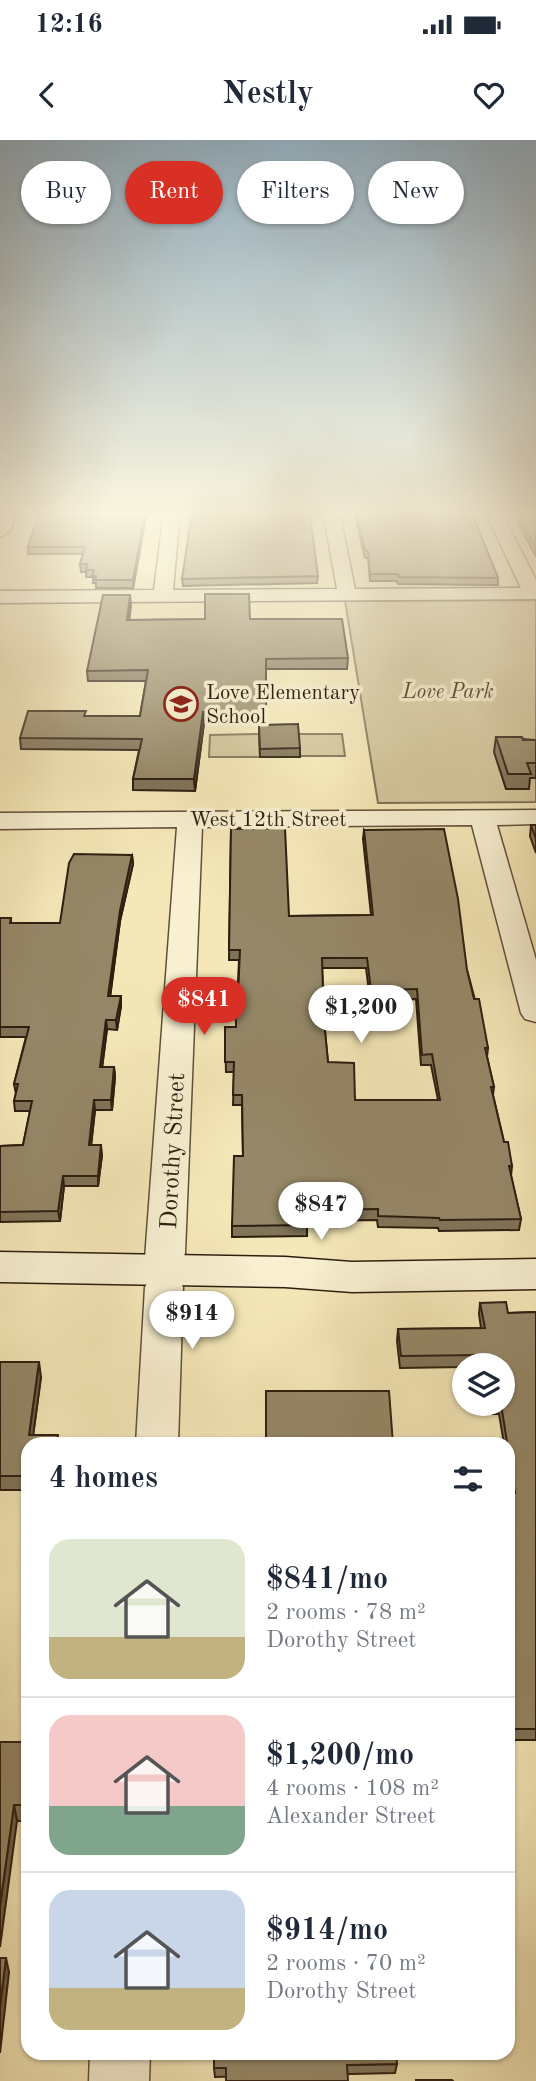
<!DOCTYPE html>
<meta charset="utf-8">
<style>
:root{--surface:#fff;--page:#f6f6f7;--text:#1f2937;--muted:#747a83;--line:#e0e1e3;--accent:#d93025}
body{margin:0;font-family:"Old Standard TT",serif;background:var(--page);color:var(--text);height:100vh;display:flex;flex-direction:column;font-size:26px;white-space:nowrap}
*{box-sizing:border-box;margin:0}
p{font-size:23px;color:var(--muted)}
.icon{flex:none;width:38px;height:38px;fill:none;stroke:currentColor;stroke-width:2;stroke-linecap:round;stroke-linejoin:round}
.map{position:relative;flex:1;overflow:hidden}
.side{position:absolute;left:21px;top:1297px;width:494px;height:623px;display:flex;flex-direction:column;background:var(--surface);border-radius:21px;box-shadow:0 2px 5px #0004}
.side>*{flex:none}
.guide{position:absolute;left:21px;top:21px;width:495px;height:63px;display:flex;gap:14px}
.controls{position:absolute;left:452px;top:1213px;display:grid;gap:14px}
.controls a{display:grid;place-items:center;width:63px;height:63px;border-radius:50%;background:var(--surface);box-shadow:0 2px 5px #0004;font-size:35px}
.price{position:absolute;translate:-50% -60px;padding:0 16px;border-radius:24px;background:#fff;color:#222;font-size:23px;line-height:46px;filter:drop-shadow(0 2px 4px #0008)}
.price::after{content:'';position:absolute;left:50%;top:42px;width:21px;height:16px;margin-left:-10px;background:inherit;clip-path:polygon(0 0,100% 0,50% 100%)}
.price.active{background:var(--accent);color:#fff}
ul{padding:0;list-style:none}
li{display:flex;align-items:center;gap:21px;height:175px;padding:0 28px}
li+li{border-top:2px solid var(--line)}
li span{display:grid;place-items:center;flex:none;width:196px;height:140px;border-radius:21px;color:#555}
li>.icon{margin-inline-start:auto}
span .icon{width:84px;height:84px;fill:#fffc;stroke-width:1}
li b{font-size:30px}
h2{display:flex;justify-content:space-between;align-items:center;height:84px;padding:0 28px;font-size:30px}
.tag{padding:0 24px;border-radius:32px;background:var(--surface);box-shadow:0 2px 5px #0004;font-size:24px;line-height:63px}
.tag.active{background:var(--accent);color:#fff}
.status{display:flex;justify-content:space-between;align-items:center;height:49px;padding:0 35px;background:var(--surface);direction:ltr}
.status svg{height:19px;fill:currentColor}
header{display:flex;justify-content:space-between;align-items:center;height:91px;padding:0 28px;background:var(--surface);font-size:32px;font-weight:600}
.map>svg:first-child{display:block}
</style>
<div class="status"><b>12:16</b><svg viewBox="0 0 49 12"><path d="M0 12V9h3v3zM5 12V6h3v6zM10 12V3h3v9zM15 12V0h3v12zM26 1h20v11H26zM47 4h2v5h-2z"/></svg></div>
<header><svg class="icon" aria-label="back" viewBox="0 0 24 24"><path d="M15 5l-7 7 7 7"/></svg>Nestly<svg class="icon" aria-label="heart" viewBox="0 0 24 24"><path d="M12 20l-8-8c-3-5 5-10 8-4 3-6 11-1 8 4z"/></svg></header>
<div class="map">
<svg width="536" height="1941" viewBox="0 0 536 1941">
<rect width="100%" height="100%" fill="#f5e8b8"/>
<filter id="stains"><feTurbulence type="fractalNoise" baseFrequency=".00286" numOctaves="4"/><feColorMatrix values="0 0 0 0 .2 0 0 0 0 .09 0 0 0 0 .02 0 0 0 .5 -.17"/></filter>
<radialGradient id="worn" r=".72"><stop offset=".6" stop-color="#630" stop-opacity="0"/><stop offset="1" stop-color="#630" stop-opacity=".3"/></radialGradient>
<!-- green -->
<g fill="#d3c69b" stroke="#807256" stroke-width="2">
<path d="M536 460V662L378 663 345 461Z"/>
<path d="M259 594 260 617H209L210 595Z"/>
<path d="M298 594H342L345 616H300Z"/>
</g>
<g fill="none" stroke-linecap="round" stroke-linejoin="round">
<!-- minor casing -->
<g stroke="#60503a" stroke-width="3">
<g id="minor">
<path d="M164 371H180L173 450 337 449 323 371H339L355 449 521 448 485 371H501L536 440V459L0 463V451L154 450Z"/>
<path d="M536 670V684L497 685 536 820V882L525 879 521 873 472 685 202 687 185 1113 178 1138 183 1147 178 1304H136L145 1147 149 1140 144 1132 177 687 0 689V673Z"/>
<path d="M90 1913H150L149 1941H89Z"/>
</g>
</g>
<!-- secondary casing -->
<g stroke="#2e1e10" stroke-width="3">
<path id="secondary" d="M0 1112 285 1117 352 1122 536 1119V1149L352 1152 285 1147 0 1142Z"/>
</g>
<!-- primary casing -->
<g stroke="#2e1e10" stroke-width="3">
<path id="primary" d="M0 371H17L10 391 0 397Z"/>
</g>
<!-- minor -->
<use href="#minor" fill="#f8f0d1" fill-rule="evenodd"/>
<!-- secondary -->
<use href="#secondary" fill="#f8f0d1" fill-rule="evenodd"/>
<!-- primary -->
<use href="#primary" fill="#f5e8b8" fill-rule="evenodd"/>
</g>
<!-- wall -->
<g fill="#807459" stroke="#2e1e10" stroke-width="2" fill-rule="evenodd">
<path d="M40 371H147L133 448H96V443H93V437H86V432H81L80 424 83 414H28V407Z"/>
<path d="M354 371H471L498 438V445L398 444 397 441H370L368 418H365Z"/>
<path d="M512 371H536V417Z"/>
<path d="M318 436 317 443 183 446 182 439Z"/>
<path d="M131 465 129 480 250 479 348 518 347 529H266V583H204L195 651 133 650V639L139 610 21 609 20 598 86 576H140L146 541H88L87 531Z"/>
<path d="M259 585 300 608V617H260Z"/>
<path d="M496 597 536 600V638H530L529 649H506L494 612Z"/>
<path d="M531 685H536V713L530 696Z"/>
<path d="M231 689 289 776 371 775 363 699 364 690 467 830 488 908 487 917 494 947 493 955 504 1002 512 1026 511 1036 521 1079 519 1090 439 1091 438 1088 378 1087 377 1080 307 1081V1096L232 1097V1086L243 1016 242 965H233L234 932H226L225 887H236L239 820H229ZM322 828H366L370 860 416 859 421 925H431L438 960H355L328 922 322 860H323V850Z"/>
<path d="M132 715 133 724 120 781 110 856H121V866L117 890 107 889 102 927H114L115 937 112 970H95L91 1005 102 1015 98 1046H64L60 1081 0 1082V1006L23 1005 30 971H15L14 961 16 954 14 944 26 897H0V778H11V783H60Z"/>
<path d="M480 1163 508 1173 536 1172V1600H508V1353H512L508 1326V1304H504L499 1274H492L490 1264H502V1225H464V1227L400 1228 397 1201 398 1189 481 1188 479 1174Z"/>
<path d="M0 1222 41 1237 33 1295 28 1304V1350H0Z"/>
<path d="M0 1602H28L27 1681H17Z"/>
<path d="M397 1924 395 1933 215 1937 214 1928Z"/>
</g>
<!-- shaded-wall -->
<g fill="#685e48" stroke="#2e1e10" stroke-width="2">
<path d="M145 371H147L133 448V440Z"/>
<path d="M130 455 131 465 128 490 127 480Z"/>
<path d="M203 572 204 583 195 651 194 639Z"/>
<path d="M132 715 133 724 120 781 109 866 108 856 120 771Z"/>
<path d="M121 856V866L117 890 116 880Z"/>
<path d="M106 880 107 889 101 937 100 927Z"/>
<path d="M114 927 115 937 112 970 111 960Z"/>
<path d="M94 960 95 970 90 1016 89 1005Z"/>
<path d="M101 1005 102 1015 98 1046V1036Z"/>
<path d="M63 1036 64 1046 60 1081 58 1071Z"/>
<path d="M39 1222 41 1237 32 1304 29 1295Z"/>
<path d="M28 1636V1675L27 1681 24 1665Z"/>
<path d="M14 1665 17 1681 0 1807V1766Z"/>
<path d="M6 1818 9 1832 0 1913V1867Z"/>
</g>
<!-- building -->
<g fill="#958767" stroke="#2e1e10" stroke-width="2" fill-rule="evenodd">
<path d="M40 371H145L133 440H95L96 436H92L94 430H86L87 424H80L85 407H28Z"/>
<path d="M192 371H307V375H310L318 436 182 439Z"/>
<path d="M356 371H471L498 438 399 437 398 434H370L368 411H365Z"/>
<path d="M516 371H536V409Z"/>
<path d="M205 454H249L250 479H342L348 518 266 519V572H203L194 639H133L142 599 20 598 28 571H86L84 576H140L148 530 87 531 103 455H130L127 480 205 479Z"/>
<path d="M298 584 300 608 260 609 259 585Z"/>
<path d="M496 597H522L523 600H536V623H527L531 634H508Z"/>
<path d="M531 685H536V699Z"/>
<path d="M285 688 289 776 373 775 364 690 444 689 458 759 467 830 474 859H479L488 908H485L494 947H491L504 1002H508L512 1026H509L521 1079 440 1080 439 1078 378 1076V1069L306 1070 307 1085 232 1086 234 1016H243L242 955H233L234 922H225V887H236L235 854H238L240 810H229L231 689ZM322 818H367L371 850 417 849 422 915 432 914 440 960H355L354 923 328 922 321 850H323Z"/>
<path d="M74 714 132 715 120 771 108 856H121L116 880H106L100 927H114L111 960H94L89 1005H101L98 1036H63L58 1071 0 1072V1006L23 1005 32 961H14L18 944H14L29 887H0V778H11L10 783H60L69 723Z"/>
<path d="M506 1162 508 1173 536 1172V1589H508V1353H515L501 1264H502V1225H486L484 1217 479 1215 401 1216 398 1189 485 1188 480 1163Z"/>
<path d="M0 1222H39L29 1295H58L57 1304H28V1336H0Z"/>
<path d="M266 1251H389L393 1304H266Z"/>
<path d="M0 1602H28V1636L24 1665H14L0 1766Z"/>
<path d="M0 1818H6L0 1867Z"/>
<path d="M214 1913H396L397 1924 347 1925 348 1941H226V1928H214Z"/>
<path d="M416 1940H452L453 1941H416Z"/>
</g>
<!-- sky -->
<linearGradient id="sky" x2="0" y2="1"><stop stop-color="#92adbe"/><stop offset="0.58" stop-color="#faf5df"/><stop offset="1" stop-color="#faf5df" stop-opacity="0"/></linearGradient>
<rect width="536" height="642" fill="url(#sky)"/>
<!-- icons -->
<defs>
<g id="school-ring" transform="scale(1.75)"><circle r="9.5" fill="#f8f0d1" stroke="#8f2418" stroke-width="1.5"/><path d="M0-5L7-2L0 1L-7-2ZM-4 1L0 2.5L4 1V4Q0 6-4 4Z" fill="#8f2418"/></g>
</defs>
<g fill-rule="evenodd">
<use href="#school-ring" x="181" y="564"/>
</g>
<g text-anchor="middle" stroke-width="7" stroke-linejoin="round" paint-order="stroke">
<!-- far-park labels -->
<g font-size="21" font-style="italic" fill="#60503a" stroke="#f8f0d1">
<text x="448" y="558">Love Park</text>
</g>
<!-- far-poi labels -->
<g font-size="21" fill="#2e1e10" stroke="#f8f0d1" text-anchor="start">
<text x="206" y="559">Love Elementary<tspan x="206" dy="24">School</tspan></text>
</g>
<!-- far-street labels -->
<g font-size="21" fill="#2e1e10" stroke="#f8f0d1">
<text x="268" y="686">West 12th Street</text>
</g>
<!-- street labels -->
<g font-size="24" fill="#2e1e10" stroke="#f8f0d1">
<text transform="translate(172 1011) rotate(-87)" y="8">Dorothy Street</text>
</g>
</g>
<rect width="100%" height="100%" filter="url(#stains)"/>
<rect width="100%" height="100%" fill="url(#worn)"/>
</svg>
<div class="controls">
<a><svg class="icon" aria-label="layers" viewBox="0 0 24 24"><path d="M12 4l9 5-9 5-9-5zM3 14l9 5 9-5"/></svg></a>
</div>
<b class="price active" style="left:204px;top:897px">$841</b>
<b class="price" style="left:361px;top:905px">$1,200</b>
<b class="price" style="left:321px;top:1102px">$847</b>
<b class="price" style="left:192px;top:1211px">$914</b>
<div class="guide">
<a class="tag">Buy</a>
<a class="tag active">Rent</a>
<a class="tag">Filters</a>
<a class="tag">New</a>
</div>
<section class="side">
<h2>4 homes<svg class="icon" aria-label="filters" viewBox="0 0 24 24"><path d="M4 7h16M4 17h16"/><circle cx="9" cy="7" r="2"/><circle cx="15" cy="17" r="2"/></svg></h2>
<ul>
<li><span style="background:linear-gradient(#dfe7d0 70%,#c2b280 0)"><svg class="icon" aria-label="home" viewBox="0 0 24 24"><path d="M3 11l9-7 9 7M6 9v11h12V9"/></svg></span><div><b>$841/mo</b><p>2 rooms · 78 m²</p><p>Dorothy Street</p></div></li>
<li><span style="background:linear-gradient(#f6c9c9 65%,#7fa58c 0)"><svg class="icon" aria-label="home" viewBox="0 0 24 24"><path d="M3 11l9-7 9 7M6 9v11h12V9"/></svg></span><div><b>$1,200/mo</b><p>4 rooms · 108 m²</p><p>Alexander Street</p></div></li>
<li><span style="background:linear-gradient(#c9d6e8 70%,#c2b280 0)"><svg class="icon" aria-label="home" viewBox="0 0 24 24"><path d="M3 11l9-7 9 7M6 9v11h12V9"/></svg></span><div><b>$914/mo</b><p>2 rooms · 70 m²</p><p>Dorothy Street</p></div></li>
</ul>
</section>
</div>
